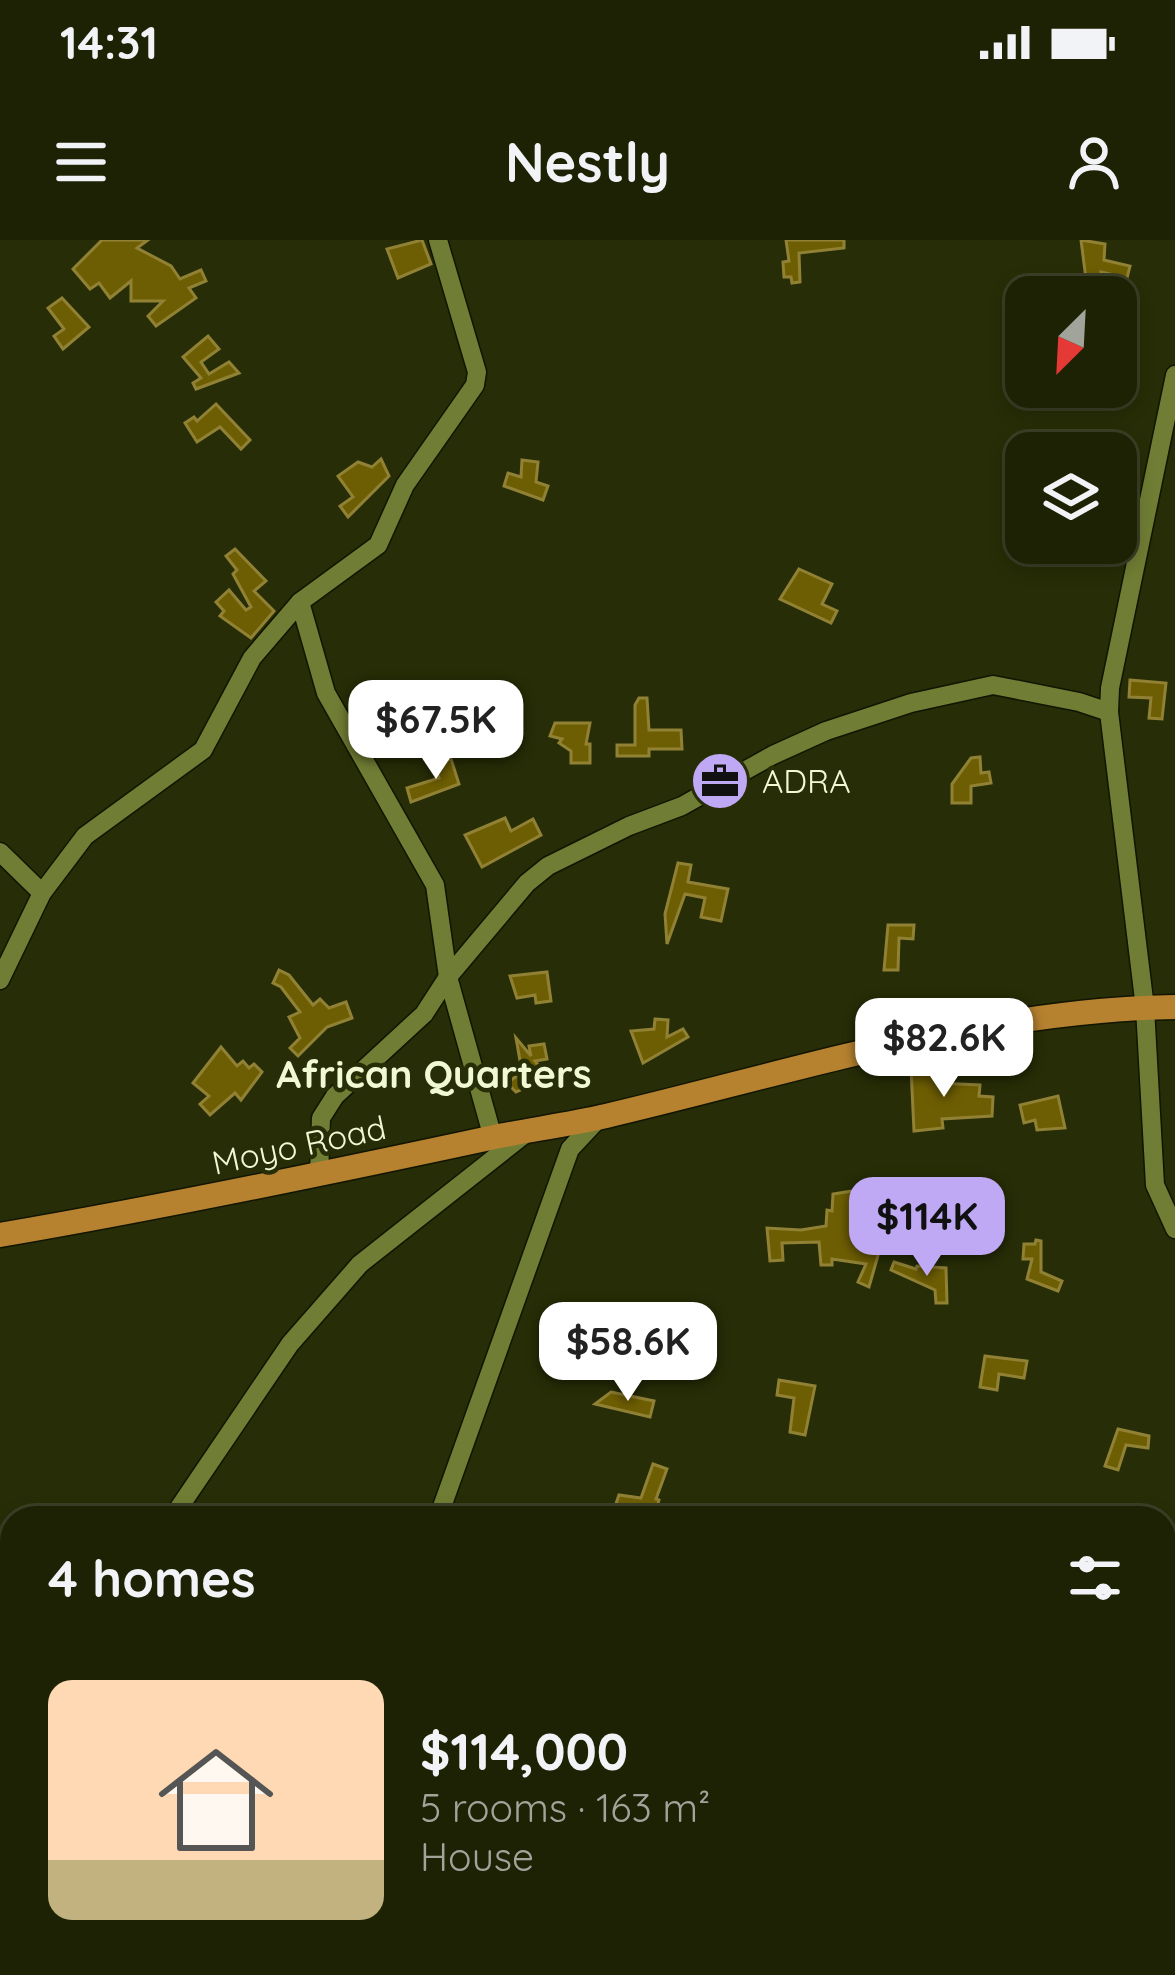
<!DOCTYPE html>
<meta charset="utf-8">
<style>
:root{--surface:#1d2204;--page:#2a2f13;--text:#f1f3f6;--muted:#a0a49a;--line:#3b3f26;--accent:#bfa8f4}
body{margin:0;font-family:Quicksand,sans-serif;background:var(--page);color:var(--text);height:100vh;display:flex;flex-direction:column;font-size:45px;white-space:nowrap}
*{box-sizing:border-box;margin:0}
p{font-size:39px;color:var(--muted)}
.icon{flex:none;width:66px;height:66px;fill:none;stroke:currentColor;stroke-width:2;stroke-linecap:round;stroke-linejoin:round}
.map{position:relative;flex:1;overflow:hidden}
.side{position:absolute;left:0px;top:1266px;width:1176px;height:471px;display:flex;flex-direction:column;background:var(--surface);border-radius:36px 36px 0 0;box-shadow:0 6px 18px #0003,0 0 0 3px var(--line)}
.side>*{flex:none}
.needle{width:78px;rotate:204deg}
.controls{position:absolute;left:1005px;top:36px;display:grid;gap:24px}
.controls a{display:grid;place-items:center;width:132px;height:132px;border-radius:24px;background:var(--surface);box-shadow:0 6px 18px #0003,0 0 0 3px var(--line);font-size:60px}
.price{position:absolute;translate:-50% -102px;padding:0 27px;border-radius:24px;background:#fff;color:#222;font-size:39px;line-height:78px;filter:drop-shadow(0 3px 6px #0008)}
.price::after{content:'';position:absolute;left:50%;top:72px;width:36px;height:27px;margin-left:-18px;background:inherit;clip-path:polygon(0 0,100% 0,50% 100%)}
.price.on{background:var(--accent);color:#111}
ul{padding:0;list-style:none}
li{display:flex;align-items:center;gap:36px;height:300px;padding:0 48px}
li span{display:grid;place-items:center;flex:none;width:336px;height:240px;border-radius:24px;color:#555}
li>.icon{margin-inline-start:auto}
span .icon{width:144px;height:144px;fill:#fffc;stroke-width:1}
li b{font-size:51px}
h2{display:flex;justify-content:space-between;align-items:center;height:144px;padding:0 48px;font-size:51px}
.status{display:flex;justify-content:space-between;align-items:center;height:84px;padding:0 60px;background:var(--surface);direction:ltr}
.status svg{height:33px;fill:currentColor}
header{display:flex;justify-content:space-between;align-items:center;height:156px;padding:0 48px;background:var(--surface);font-size:54px;font-weight:700}
.map>svg:first-child{display:block}
</style>
<div class="status"><b>14:31</b><svg viewBox="0 0 49 12"><path d="M0 12V9h3v3zM5 12V6h3v6zM10 12V3h3v9zM15 12V0h3v12zM26 1h20v11H26zM47 4h2v5h-2z"/></svg></div>
<header><svg class="icon" aria-label="menu" viewBox="0 0 24 24"><path d="M4 6h16M4 12h16M4 18h16"/></svg>Nestly<svg class="icon" aria-label="person" viewBox="0 0 24 24"><circle cx="12" cy="8" r="4"/><path d="M4 21q1-7 8-7t8 7"/></svg></header>
<div class="map">
<svg width="1175" height="1735" viewBox="0 0 1175 1735">
<rect width="100%" height="100%" fill="#272d06"/>
<!-- building -->
<g fill="#6e5e03" stroke="#908134" stroke-width="3">
<path d="M102 0H148L137 8 171 26 180 39 201 30 206 41 189 48 196 58 156 86 148 76 163 61H131V41L110 58 99 43 90 49 73 29Z"/>
<path d="M422 0 431 24 398 38 387 9Z"/>
<path d="M786 0H844V8L799 13 800 42 792 43 791 37H784L783 22 789 21Z"/>
<path d="M1081 0 1105 4 1104 20 1130 26 1127 38 1101 32 1102 55H1088Z"/>
<path d="M62 58 89 87 63 109 54 96 64 89 48 68Z"/>
<path d="M208 96 219 109 201 122 209 134 229 122 239 133 196 149 193 143 201 138 183 117Z"/>
<path d="M216 164 250 200 241 209 220 187 197 202 185 183 194 177 197 181Z"/>
<path d="M381 219 389 236 348 277 340 266 353 257 338 236 358 222 372 227Z"/>
<path d="M522 220 538 222 536 242 548 246 543 260 504 246 508 233 521 237Z"/>
<path d="M235 309 266 341 254 351 274 371 251 398 220 376 224 371 216 362 229 350 246 370 251 367 233 334 237 330 226 316Z"/>
<path d="M799 329 832 344 822 364 837 371 831 383 780 359Z"/>
<path d="M1130 440 1166 443 1162 479 1149 478 1151 458 1129 457Z"/>
<path d="M639 458H647L649 490H681L682 509H649V516H617V505H635V465Z"/>
<path d="M555 483H590L586 504H590V523H571V511L559 503 562 499 550 496Z"/>
<path d="M980 517 981 533 989 532 991 543 971 546V563H952V544L971 518Z"/>
<path d="M451 519 459 544 411 562 407 548 439 538 434 524Z"/>
<path d="M505 578 511 591 533 579 541 595 482 627 465 595Z"/>
<path d="M678 623 691 625 688 642 728 649 721 681 701 677 705 658 685 654 667 704 665 674Z"/>
<path d="M888 685H914L913 699 899 698 898 730H884Z"/>
<path d="M279 730 289 735 313 765 320 759 329 768 346 762 352 778 327 787 298 816 290 808 300 798 289 777 300 772 281 747 273 743Z"/>
<path d="M547 732 551 761 536 763 535 755 517 758 510 736Z"/>
<path d="M655 779 668 780 667 797 683 789 688 797 643 823 631 791 654 789Z"/>
<path d="M516 798 531 816 529 806 544 804 547 819 535 821 547 836 543 847 532 845 516 852 507 843 522 832Z"/>
<path d="M221 807 237 826 243 821 249 828 254 824 262 832 241 860 235 853 210 875 200 864 209 856 193 843Z"/>
<path d="M937 825 939 843 980 845 979 856 993 857 992 876 942 879 943 888 914 891 911 828Z"/>
<path d="M1058 856 1065 888 1037 890 1035 880 1024 883 1020 865Z"/>
<path d="M877 947 881 958 860 964 854 993 856 999 886 1006 879 1012 869 1047 858 1042 866 1024 832 1019V1025H821L819 1002 782 1003 783 1020 770 1021 767 988 801 990 826 986 827 970 832 971 833 954Z"/>
<path d="M1036 1000 1041 1001V1032L1062 1041 1058 1051 1027 1039 1032 1019H1023L1024 1004H1035Z"/>
<path d="M894 1022 916 1029 917 1026 946 1028 947 1063H936L935 1050 891 1030Z"/>
<path d="M985 1116 1027 1121 1024 1138 999 1134 997 1150 980 1147Z"/>
<path d="M779 1140 815 1146 805 1195 790 1192 794 1158 777 1155Z"/>
<path d="M611 1152 654 1161 650 1177 595 1164Z"/>
<path d="M1118 1189 1149 1196 1148 1208 1126 1205 1118 1230 1105 1226Z"/>
<path d="M653 1224 667 1229 656 1259 659 1260 654 1278H611L619 1255 641 1258Z"/>
</g>
<g fill="none" stroke-linecap="round" stroke-linejoin="round">
<!-- minor casing -->
<g stroke="#111501" stroke-width="21">
<g id="minor">
<path d="M438 0 477 132 475 145 405 245 378 305 300 362 326 453 435 645 448 737 493 898"/>
<path d="M1175 135 1110 448 1109 472 1145 768 1155 945 1175 989"/>
<path d="M0 612 42 653"/>
<path d="M0 740 42 653 85 596 203 510 252 418 300 362"/>
<path d="M319 935 321 878 335 856 424 774 448 737 527 643 548 626 629 586 682 566 773 515 826 491 911 463 993 445 1079 462 1109 472"/>
<path d="M172 1278 290 1104 360 1024 525 894"/>
<path d="M438 1278 570 909 600 877"/>
<path d="M0 1550 12 1531"/>
<path d="M304 1735 306 1725"/>
</g>
</g>
<!-- major casing -->
<g stroke="#111501" stroke-width="27">
<path id="major" d="M0 995C164 967 327 933 490 898 528 890 567 885 606 876 793 832 981 770 1175 767"/>
</g>
<!-- minor -->
<use href="#minor" stroke="#707d34" stroke-width="18"/>
<!-- major -->
<use href="#major" stroke="#b68230" stroke-width="24"/>
</g>
<!-- icons -->
<defs>
<g id="office-disc" transform="scale(3)"><circle r="9.5" fill="#bfa8f4" stroke="#272d06"/><path d="M-6-3h4V-5.5h4V-3h4V5H-6ZM-1-4.5V-3h2v-1.5ZM-6 0V1H6V0Z" fill="#111"/></g>
</defs>
<g fill-rule="evenodd">
<use href="#office-disc" x="720" y="541"/>
</g>
<g text-anchor="middle" stroke-width="9" stroke-linejoin="round" paint-order="stroke">
<!-- poi labels -->
<g font-size="33" fill="#f0f9d4" stroke="#272d06" text-anchor="start">
<text x="762" y="553">ADRA</text>
</g>
<!-- street labels -->
<g font-size="33" fill="#f0f9d4" stroke="#272d06">
<text transform="translate(299 905) rotate(-12)" y="12">Moyo Road</text>
</g>
<!-- quarter labels -->
<g font-size="39" font-weight="bold" fill="#f0f9d4" stroke="#272d06">
<text x="434" y="848">African Quarters</text>
</g>
</g>
</svg>
<div class="controls">
<a><svg class="needle" viewBox="-14 -14 28 28"><path d="M0-13l5 13h-10z" fill="#e53935"/><path d="M0 13l5-13h-10z" fill="#a0a49a"/></svg></a>
<a><svg class="icon" aria-label="layers" viewBox="0 0 24 24"><path d="M12 4l9 5-9 5-9-5zM3 14l9 5 9-5"/></svg></a>
</div>
<b class="price" style="left:436px;top:542px">$67.5K</b>
<b class="price" style="left:944px;top:860px">$82.6K</b>
<b class="price on" style="left:927px;top:1039px">$114K</b>
<b class="price" style="left:628px;top:1164px">$58.6K</b>
<section class="side">
<h2>4 homes<svg class="icon" aria-label="filters" viewBox="0 0 24 24"><path d="M4 7h16M4 17h16"/><circle cx="9" cy="7" r="2"/><circle cx="15" cy="17" r="2"/></svg></h2>
<ul>
<li><span style="background:linear-gradient(#ffd9b3 75%,#c2b280 0)"><svg class="icon" aria-label="home" viewBox="0 0 24 24"><path d="M3 11l9-7 9 7M6 9v11h12V9"/></svg></span><div><b>$114,000</b><p>5 rooms · 163 m²</p><p>House</p></div></li>
</ul>
</section>
</div>
